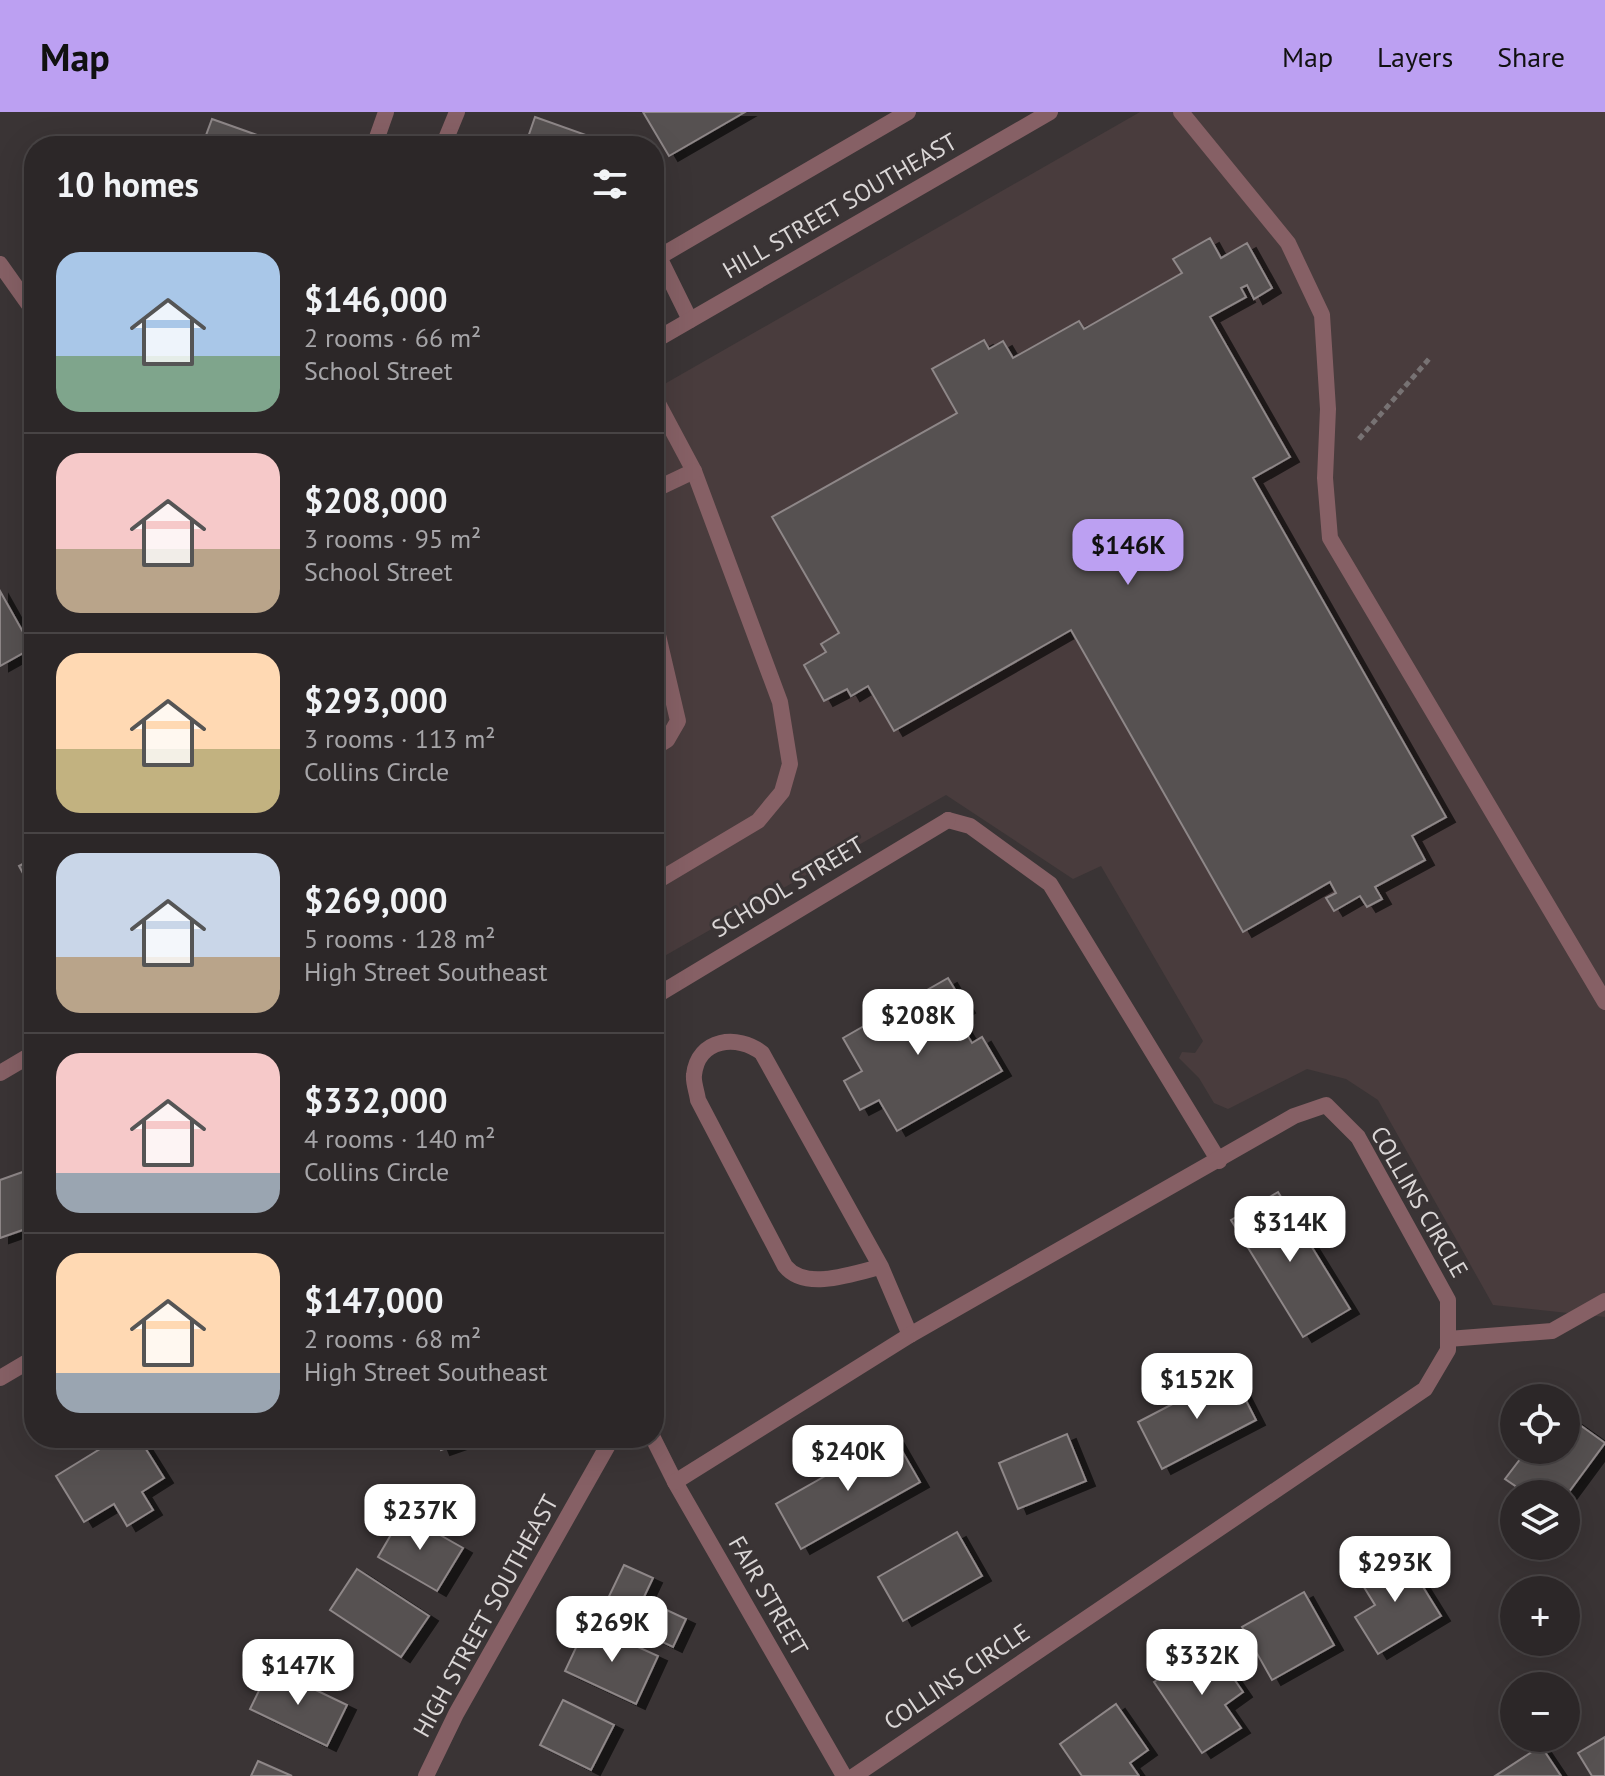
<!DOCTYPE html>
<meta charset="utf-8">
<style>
:root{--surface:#2c2728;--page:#342f30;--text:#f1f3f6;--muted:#a6a5a8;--line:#484445;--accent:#bca0f2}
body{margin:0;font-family:"PT Sans",sans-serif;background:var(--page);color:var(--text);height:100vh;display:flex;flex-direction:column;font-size:30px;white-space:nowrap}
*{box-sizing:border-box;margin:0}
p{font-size:26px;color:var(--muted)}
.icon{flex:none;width:44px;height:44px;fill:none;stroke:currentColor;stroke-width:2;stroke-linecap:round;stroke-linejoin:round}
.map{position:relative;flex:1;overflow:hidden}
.side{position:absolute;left:24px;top:24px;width:640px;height:1312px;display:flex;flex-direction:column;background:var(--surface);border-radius:32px;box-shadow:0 8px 32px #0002,0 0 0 2px var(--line)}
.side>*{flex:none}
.controls{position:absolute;left:1500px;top:1272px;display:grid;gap:16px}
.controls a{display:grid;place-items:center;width:80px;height:80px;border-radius:50%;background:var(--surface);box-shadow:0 8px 32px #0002,0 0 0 2px var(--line);font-size:40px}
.price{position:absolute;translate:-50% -68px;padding:0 18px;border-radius:16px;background:#fff;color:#222;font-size:26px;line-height:52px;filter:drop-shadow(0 2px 4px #0008)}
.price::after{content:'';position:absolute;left:50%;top:48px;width:24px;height:18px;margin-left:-12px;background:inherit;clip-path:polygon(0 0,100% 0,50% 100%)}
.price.selected{background:var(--accent);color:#111}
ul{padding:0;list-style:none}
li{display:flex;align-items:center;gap:24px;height:200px;padding:0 32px}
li+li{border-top:2px solid var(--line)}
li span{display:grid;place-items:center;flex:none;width:224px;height:160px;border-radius:24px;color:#555}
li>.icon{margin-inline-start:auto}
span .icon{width:96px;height:96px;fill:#fffc;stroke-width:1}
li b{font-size:34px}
h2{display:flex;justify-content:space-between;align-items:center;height:96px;padding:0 32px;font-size:34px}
header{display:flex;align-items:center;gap:48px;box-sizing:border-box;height:112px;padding:0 40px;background:var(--accent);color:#111}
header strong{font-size:38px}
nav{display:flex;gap:44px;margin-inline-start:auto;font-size:28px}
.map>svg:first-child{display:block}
</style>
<header>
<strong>Map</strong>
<nav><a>Map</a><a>Layers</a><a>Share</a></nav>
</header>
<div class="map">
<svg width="1605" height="1664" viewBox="0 0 1605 1664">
<defs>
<filter id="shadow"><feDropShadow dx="9" dy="5" stdDeviation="0" flood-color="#0009"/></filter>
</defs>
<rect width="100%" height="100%" fill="#3a3435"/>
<!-- built -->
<path fill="#493c3d" d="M1140 0H1605V1205L1493 1193 1378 988 1346 967 1307 957 1228 997 1214 991 1199 966 1179 946 1182 940 1195 941 1203 929 1101 754 1073 767 946 683 654 850V278Z"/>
<!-- building -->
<g fill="#575151" stroke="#8e8788" stroke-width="2" filter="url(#shadow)">
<path d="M643 0H745L669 44Z"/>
<path d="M535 5 586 23 582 34H525Z"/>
<path d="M212 7 285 33 284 34H202Z"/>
<path d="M1210 126 1221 146 1247 131 1272 176 1254 187 1247 173 1241 176 1246 185 1210 205 1290 345 1253 366 1446 705 1412 724 1425 748 1375 775 1382 787 1367 795 1360 784 1334 799 1326 786 1336 781 1330 770 1243 820 1071 518 894 619 868 574 851 584 847 577 824 589 804 553 826 540 821 532 839 521 772 405 957 301 932 257 984 228 989 237 1003 229 1013 246 1079 209 1084 217 1182 161 1173 147Z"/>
<path d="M0 479 32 536 0 554Z"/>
<path d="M34 746V782L19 754Z"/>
<path d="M948 866 966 896 955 903 972 931 982 925 1002 959 897 1019 879 988 860 998 844 969 862 959 843 926Z"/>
<path d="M34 1056V1114L0 1126V1068Z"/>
<path d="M1278 1080 1350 1197 1303 1225 1231 1108Z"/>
<path d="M1232 1261 1256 1308 1162 1357 1138 1310Z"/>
<path d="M1566 1303 1605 1331 1566 1384V1382H1527L1505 1367 1527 1338H1566Z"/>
<path d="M1067 1322 1086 1369 1018 1397 999 1351Z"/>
<path d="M894 1325 920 1370 801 1437 776 1392Z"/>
<path d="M118 1326H139L164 1366 142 1380 153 1398 127 1414 114 1392 84 1410 56 1364Z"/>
<path d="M436 1326H475L441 1338Z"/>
<path d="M403 1402 463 1436 437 1479 378 1445Z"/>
<path d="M957 1420 982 1464 903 1509 878 1465Z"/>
<path d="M1402 1441 1441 1504 1378 1542 1355 1505 1375 1493 1359 1467Z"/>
<path d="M624 1453 653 1466 643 1487 686 1507 673 1535 601 1501Z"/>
<path d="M357 1457 429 1504 401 1545 330 1498Z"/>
<path d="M1304 1480 1334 1533 1272 1568 1242 1515Z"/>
<path d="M587 1512 658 1544 636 1592 565 1559Z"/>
<path d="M1210 1532 1243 1580 1225 1593 1241 1616 1202 1641 1154 1570Z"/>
<path d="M270 1556 347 1593 327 1634 250 1597Z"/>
<path d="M563 1588 614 1613 591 1658 540 1633Z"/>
<path d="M1116 1592 1148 1638 1130 1651 1139 1664H1082L1060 1632Z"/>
<path d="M1605 1625V1664H1592L1578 1641Z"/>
<path d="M1541 1634 1561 1664H1495Z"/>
<path d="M258 1649 292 1664H251Z"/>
</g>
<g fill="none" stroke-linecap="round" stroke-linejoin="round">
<!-- path -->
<path stroke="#777273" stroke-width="5" stroke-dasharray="6 4" stroke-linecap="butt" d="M1359 327 1429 247"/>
<!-- lane -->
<g stroke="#866065" stroke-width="16">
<path d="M1181 0 1288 131 1322 203 1328 297 1325 366 1330 426 1605 890"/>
<path d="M443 34 457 0"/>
<path d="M690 208 659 145 908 0"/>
<path d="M654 284 694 359 780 590 790 652 782 680 758 709 654 771"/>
<path d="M654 378 694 359"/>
<path d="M654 506 678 609 667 628 654 636"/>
<path d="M948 708 970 714 1050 772 1219 1049"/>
<path d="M881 1155C852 1161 806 1180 785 1154L698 988C697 980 693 970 694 963 698 926 738 922 762 941L881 1155 910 1223"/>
<path d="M1448 1227 1552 1219 1605 1189"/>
</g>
<!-- street -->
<g stroke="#866065" stroke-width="16">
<path d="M374 34 386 0"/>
<path d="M0 152 34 200"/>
<path d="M654 229 1050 0"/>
<path d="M654 885 948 708"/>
<path d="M0 961 34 941"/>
<path d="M0 1266 34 1246"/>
<path d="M653 1326 675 1370 844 1664"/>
<path d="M675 1370 910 1223 1294 1004 1326 993 1358 1025 1448 1188V1238L1425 1277 854 1664"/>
<path d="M426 1664 456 1602 612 1326"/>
</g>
</g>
<g text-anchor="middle" stroke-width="6" stroke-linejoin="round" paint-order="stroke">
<!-- street labels -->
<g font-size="24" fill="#dad6d6" stroke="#3a3435">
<text transform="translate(840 94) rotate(-30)" y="8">HILL STREET SOUTHEAST</text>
<text transform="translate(788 775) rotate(-31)" y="8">SCHOOL STREET</text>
<text transform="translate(1419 1090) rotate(60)" y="8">COLLINS CIRCLE</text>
<text transform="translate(768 1484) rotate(60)" y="8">FAIR STREET</text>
<text transform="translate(486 1504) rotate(-61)" y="8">HIGH STREET SOUTHEAST</text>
<text transform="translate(957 1565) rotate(-34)" y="8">COLLINS CIRCLE</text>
</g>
</g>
</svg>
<div class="controls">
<a><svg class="icon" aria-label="locate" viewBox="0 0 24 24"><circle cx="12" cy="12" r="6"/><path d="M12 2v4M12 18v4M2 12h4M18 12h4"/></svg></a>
<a><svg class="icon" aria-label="layers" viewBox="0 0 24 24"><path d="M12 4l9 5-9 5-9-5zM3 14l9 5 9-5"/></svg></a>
<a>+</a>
<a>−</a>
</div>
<b class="price selected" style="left:1128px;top:475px">$146K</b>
<b class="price" style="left:918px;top:945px">$208K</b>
<b class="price" style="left:1290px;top:1152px">$314K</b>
<b class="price" style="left:1197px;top:1309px">$152K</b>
<b class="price" style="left:848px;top:1381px">$240K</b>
<b class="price" style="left:420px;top:1440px">$237K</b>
<b class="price" style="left:1395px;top:1492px">$293K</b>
<b class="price" style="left:612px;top:1552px">$269K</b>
<b class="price" style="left:1202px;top:1585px">$332K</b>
<b class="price" style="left:298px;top:1595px">$147K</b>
<section class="side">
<h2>10 homes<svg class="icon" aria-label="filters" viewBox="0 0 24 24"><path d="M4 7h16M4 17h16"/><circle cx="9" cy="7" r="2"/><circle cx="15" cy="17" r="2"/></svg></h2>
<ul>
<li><span style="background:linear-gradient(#a9c7e8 65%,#7fa58c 0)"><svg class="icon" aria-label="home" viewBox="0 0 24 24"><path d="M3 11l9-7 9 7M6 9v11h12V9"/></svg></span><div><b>$146,000</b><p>2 rooms · 66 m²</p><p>School Street</p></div></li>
<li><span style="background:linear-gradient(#f6c9c9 60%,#b9a48a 0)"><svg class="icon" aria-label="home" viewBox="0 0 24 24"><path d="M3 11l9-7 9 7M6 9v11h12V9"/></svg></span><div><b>$208,000</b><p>3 rooms · 95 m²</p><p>School Street</p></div></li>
<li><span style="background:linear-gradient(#ffd9b3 60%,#c2b280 0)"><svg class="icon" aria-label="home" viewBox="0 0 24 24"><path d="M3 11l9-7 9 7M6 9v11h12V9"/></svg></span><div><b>$293,000</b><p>3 rooms · 113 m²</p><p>Collins Circle</p></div></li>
<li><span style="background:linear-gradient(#c9d6e8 65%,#b9a48a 0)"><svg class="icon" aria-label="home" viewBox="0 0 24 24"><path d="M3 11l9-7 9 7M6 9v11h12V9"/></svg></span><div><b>$269,000</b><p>5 rooms · 128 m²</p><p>High Street Southeast</p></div></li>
<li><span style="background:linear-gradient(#f6c9c9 75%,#9aa5b1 0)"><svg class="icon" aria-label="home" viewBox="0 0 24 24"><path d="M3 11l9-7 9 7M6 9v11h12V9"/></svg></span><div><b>$332,000</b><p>4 rooms · 140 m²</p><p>Collins Circle</p></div></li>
<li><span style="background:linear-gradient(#ffd9b3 75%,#9aa5b1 0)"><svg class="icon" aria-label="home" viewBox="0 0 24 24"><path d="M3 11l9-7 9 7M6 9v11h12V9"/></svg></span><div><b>$147,000</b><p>2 rooms · 68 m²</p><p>High Street Southeast</p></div></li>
</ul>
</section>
</div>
